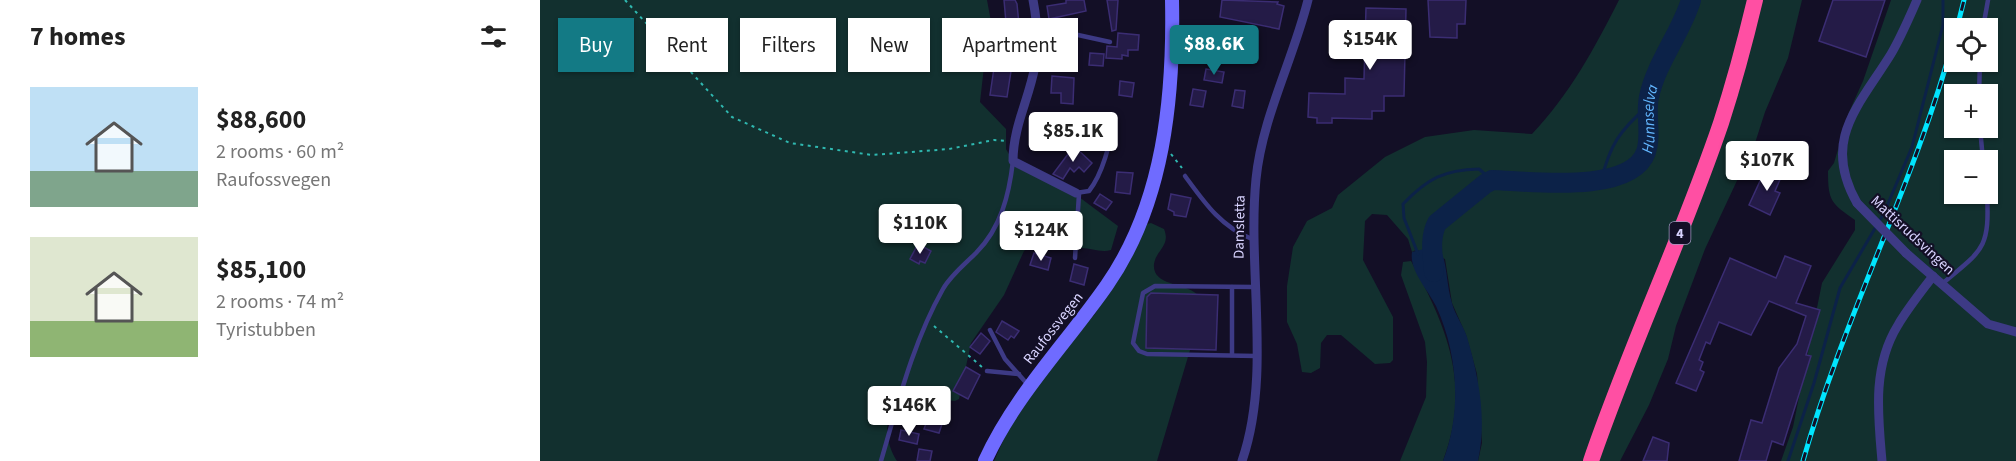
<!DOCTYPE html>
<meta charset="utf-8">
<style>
:root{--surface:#fff;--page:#f6f6f6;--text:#222;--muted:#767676;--accent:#137a85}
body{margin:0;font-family:"Source Sans 3",sans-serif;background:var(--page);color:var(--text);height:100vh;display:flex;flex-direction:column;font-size:22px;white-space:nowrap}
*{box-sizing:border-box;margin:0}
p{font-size:20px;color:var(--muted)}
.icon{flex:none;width:33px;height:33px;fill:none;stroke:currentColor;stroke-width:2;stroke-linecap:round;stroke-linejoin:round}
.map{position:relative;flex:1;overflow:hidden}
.sheet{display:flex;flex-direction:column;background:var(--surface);width:540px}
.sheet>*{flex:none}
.guide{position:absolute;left:18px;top:18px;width:570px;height:54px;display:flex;gap:12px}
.tools{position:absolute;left:1404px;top:18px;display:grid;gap:12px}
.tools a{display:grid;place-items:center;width:54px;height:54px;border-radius:0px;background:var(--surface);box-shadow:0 2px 4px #0004;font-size:30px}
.price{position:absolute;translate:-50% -51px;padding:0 14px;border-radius:6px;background:#fff;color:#222;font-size:20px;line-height:39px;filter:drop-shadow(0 2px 3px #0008)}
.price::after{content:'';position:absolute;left:50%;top:36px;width:18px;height:14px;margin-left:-9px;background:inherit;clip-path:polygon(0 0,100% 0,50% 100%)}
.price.active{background:var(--accent);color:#fff}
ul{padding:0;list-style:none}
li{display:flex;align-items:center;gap:18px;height:150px;padding:0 30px}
li span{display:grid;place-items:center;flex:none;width:168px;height:120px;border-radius:0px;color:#555}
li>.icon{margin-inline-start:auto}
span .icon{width:72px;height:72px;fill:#fffc;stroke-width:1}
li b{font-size:26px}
h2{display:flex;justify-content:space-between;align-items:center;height:72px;padding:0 30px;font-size:26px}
.tag{padding:0 21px;border-radius:0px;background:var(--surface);box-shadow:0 2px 4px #0004;font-size:21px;line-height:54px}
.tag.active{background:var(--accent);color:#fff}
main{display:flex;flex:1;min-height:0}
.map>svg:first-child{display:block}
</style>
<main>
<section class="sheet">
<h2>7 homes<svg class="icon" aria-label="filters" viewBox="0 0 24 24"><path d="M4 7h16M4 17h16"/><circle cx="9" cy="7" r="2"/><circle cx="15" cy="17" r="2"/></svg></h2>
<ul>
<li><span style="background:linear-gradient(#bfe0f5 70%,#7fa58c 0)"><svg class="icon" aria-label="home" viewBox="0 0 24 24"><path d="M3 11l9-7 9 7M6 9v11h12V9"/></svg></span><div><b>$88,600</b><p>2 rooms · 60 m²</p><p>Raufossvegen</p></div></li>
<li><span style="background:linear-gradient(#dfe7d0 70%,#8fb573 0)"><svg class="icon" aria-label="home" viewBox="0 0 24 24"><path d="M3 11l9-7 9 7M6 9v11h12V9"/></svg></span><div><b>$85,100</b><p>2 rooms · 74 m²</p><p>Tyristubben</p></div></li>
</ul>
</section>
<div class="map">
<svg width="1476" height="461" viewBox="0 0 1476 461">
<rect width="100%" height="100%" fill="#130f26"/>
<!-- green -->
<g fill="#12302f" fill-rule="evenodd">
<path d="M0 0H447L457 54 445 58 440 102 466 129V149L471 158 535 194 578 226 571 250C561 253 551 248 542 248 530 246 493 244 484 251L464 295 431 343 419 399 415 401 386 399 366 412 352 414C342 427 349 449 357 461H0Z"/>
<path d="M1079 0H1262L1248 58 1225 112 1216 140 1165 249 1136 326 1128 359 1109 405 1080 461H938L942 443 937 374 926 335 912 303 905 259 876 250 872 252 868 239 847 215 832 214 825 221 823 260 853 317V360L850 363 835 364 801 335H787L781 343 780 368 771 373 762 372 757 344 747 322V286L753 247 767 221 792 208 798 195 845 157 885 137 934 130 992 134C1030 94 1054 49 1079 0Z"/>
<path d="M1351 0H1476V461H1241L1253 427 1282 283 1315 230V220C1291 203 1288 201 1288 171L1294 163 1309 112 1323 81ZM1414 28H1448V62H1414ZM1414 94H1448V128H1414ZM1414 160H1448V194H1414Z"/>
<path d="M611 223 624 229C631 246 616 250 614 264 612 285 642 283 654 292 658 294 661 299 664 303L617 461H454L468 430 519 355 555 314 607 224Z"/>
<path d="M871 261C907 327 932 386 903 461H860L886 397 887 362 885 342 861 275 863 262Z"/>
</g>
<!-- water -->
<path fill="#0c2248" d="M892 247 900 248C908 266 906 284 912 303 915 315 923 325 927 337 939 378 947 419 938 461H903C922 412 918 354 896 306 888 290 869 270 872 252Z"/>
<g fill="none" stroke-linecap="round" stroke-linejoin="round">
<!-- stream -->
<g stroke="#0c2248" stroke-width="3">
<path d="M1061 181C1070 145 1079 131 1108 106"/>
<path d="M878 254 864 218 863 204C888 178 904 170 939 169L952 180"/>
<path d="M1248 461 1274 383 1300 288 1344 213 1372 147 1403 25V0"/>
</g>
<!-- river -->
<path stroke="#0c2248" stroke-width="20" id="s1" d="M894 272C893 256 889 239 897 223L945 184 952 180C988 181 1091 195 1106 152 1112 135 1105 115 1109 97 1116 63 1141 33 1151 0"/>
</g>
<!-- building -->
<g fill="#241b47" stroke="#3b2d73" stroke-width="1.5">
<path d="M464 0H475L477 4 481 45H468Z"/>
<path d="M526 0H544L546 11 509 19 507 6 526 3Z"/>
<path d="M567 0H578L576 30 572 31Z"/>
<path d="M682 0 738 2 737 4 744 6 739 29 680 17Z"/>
<path d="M888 0H926L925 24H917V38L890 37Z"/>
<path d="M1293 0H1345L1326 57 1279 41Z"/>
<path d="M826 8 866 9 864 96H844V111H832V119L792 118V123H777V118L768 117 769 93 805 94V78L824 79Z"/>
<path d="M578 33 599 35 598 50H588V56L582 55V59L566 58 567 46 577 47Z"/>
<path d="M550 53 564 54 563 66 549 65Z"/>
<path d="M454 68 471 71 467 97 450 95Z"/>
<path d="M666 69 684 72 682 83 664 80Z"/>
<path d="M512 76 534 78 533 104 521 103V93H511Z"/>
<path d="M580 81 594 83 592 97 579 95Z"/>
<path d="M653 89 666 91 663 107 650 105Z"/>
<path d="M695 90 705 91 703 108 692 106Z"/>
<path d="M503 126 520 137 507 150 492 137Z"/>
<path d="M534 146 552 163 544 172 539 167 534 172 530 168 523 179 513 174Z"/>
<path d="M1226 168 1242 175 1235 191 1240 193 1230 215 1209 205Z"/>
<path d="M577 172 593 173 590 194 575 192Z"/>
<path d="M560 194 572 202 566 210 554 203Z"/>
<path d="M631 194 651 198 646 217 634 215V212L628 209Z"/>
<path d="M378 244 391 251 385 263 380 261 379 264 370 259Z"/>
<path d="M494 253 511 258 508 270 490 265Z"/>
<path d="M1245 256 1271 266 1256 303 1280 310 1266 355 1271 356 1243 445 1232 441 1226 461H1199L1211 420 1222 423 1239 368 1257 344 1266 316 1229 301 1211 335 1179 322 1170 344 1166 342 1159 360 1163 362 1160 370 1164 372 1156 391 1136 383 1190 258 1236 278Z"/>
<path d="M534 264 548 268 544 285 530 281Z"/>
<path d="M611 293 678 295 676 350 606 348 607 297Z"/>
<path d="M462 321 479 331 474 338 471 336 468 340 456 332Z"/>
<path d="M441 333 450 341 440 354 430 347Z"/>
<path d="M426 367 440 375 428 399 413 391Z"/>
<path d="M393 405 407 409 399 433 384 429Z"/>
<path d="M361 430 379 434 377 444 359 440Z"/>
<path d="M1113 437 1129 443 1127 461H1103Z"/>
<path d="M379 449 392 451 390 461H377Z"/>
</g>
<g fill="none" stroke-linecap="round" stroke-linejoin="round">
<!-- path -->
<g stroke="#2fb8b0" stroke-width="2" stroke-dasharray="3 4.5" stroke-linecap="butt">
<path d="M85 0 192 117 250 143 332 155 409 149 454 140 467 141"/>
<path d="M631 154 642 168"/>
<path d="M394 326 442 367"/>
</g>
<!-- lane -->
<g stroke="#3d3a85" stroke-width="4.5">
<path d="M497 26 570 42"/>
<path d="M1443 28 1448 0"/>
<path d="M1439 94 1440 62"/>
<path d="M1440 128 1443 160"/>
<path d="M645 176C664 202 681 227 712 239"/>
<path d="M536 193 549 191C564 172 570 141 575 118"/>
<path d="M535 258 539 194"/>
<path d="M1402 284C1442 250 1450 250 1447 194"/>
<path d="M692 287V355"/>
<path d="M714 287 615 286 603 293 593 343 599 351 607 354 716 356"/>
<path d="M450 330 465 359 489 386"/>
<path d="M447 371 479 374"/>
<path d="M341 461C358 403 373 342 403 289 411 275 425 264 436 253 461 228 469 195 473 161"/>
</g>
<!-- street -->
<g stroke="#3d3a85" stroke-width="9">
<path d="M493 0C497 21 499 44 495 66 489 99 473 127 473 161L536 193"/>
<path d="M1317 203C1281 140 1319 106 1351 54 1361 37 1369 18 1377 0"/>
<path d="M1366 253 1448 324 1476 332"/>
<path d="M702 461C732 374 707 270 716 179 722 118 753 60 768 0"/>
<path d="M1342 461C1338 415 1332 367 1358 325 1368 308 1381 292 1393 276"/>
</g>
<!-- secondary -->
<path stroke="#6f6bff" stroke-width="14" d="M445 461C475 395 526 344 567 285 624 203 634 97 632 0"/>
<!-- highway -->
<path stroke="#ff4fa3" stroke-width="16" d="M1051 461C1090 347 1142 238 1181 123 1194 83 1205 42 1215 0"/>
<!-- rail casing -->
<g stroke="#00e5ff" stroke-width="5">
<g id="rail">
<path d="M1417 28 1424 0"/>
<path d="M1263 461C1304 316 1375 182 1414 38"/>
</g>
</g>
<!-- rail -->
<use href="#rail" stroke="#130f26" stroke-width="3" stroke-dasharray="9" stroke-linecap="butt"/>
<!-- street-bridge -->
<path stroke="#3d3a85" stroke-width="9" d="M1317 203 1366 253"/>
</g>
<g text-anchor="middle" stroke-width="4.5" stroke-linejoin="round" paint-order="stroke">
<!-- shield labels -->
<rect fill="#130f26" stroke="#9e99be" stroke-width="1.5" x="1129.5" y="222" width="21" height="22" rx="4.5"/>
<g font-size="14" font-weight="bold" fill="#d9d4ff">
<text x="1140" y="238">4</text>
</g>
<!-- street labels -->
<g font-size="15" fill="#d9d4ff" stroke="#130f26">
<text transform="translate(699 227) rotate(-89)" y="5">Damsletta</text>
<text transform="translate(1373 235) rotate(43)" y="5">Mattisrudsvingen</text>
<text transform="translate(513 328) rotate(-52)" y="5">Raufossvegen</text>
</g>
<!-- water labels -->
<g font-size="16" font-style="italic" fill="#62b6ff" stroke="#130f26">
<text dy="6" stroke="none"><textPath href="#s1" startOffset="318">Hunnselva</textPath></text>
</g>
</g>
</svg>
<div class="tools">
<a><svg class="icon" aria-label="locate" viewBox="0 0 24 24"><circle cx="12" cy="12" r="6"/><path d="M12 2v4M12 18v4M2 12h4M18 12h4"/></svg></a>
<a>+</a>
<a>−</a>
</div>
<b class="price" style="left:830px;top:71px">$154K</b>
<b class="price active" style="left:674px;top:76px">$88.6K</b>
<b class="price" style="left:533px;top:163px">$85.1K</b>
<b class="price" style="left:1227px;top:192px">$107K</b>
<b class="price" style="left:380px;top:255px">$110K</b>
<b class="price" style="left:501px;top:262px">$124K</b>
<b class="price" style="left:369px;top:437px">$146K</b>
<div class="guide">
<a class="tag active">Buy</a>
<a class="tag">Rent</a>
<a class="tag">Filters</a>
<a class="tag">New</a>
<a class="tag">Apartment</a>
</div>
</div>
</main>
